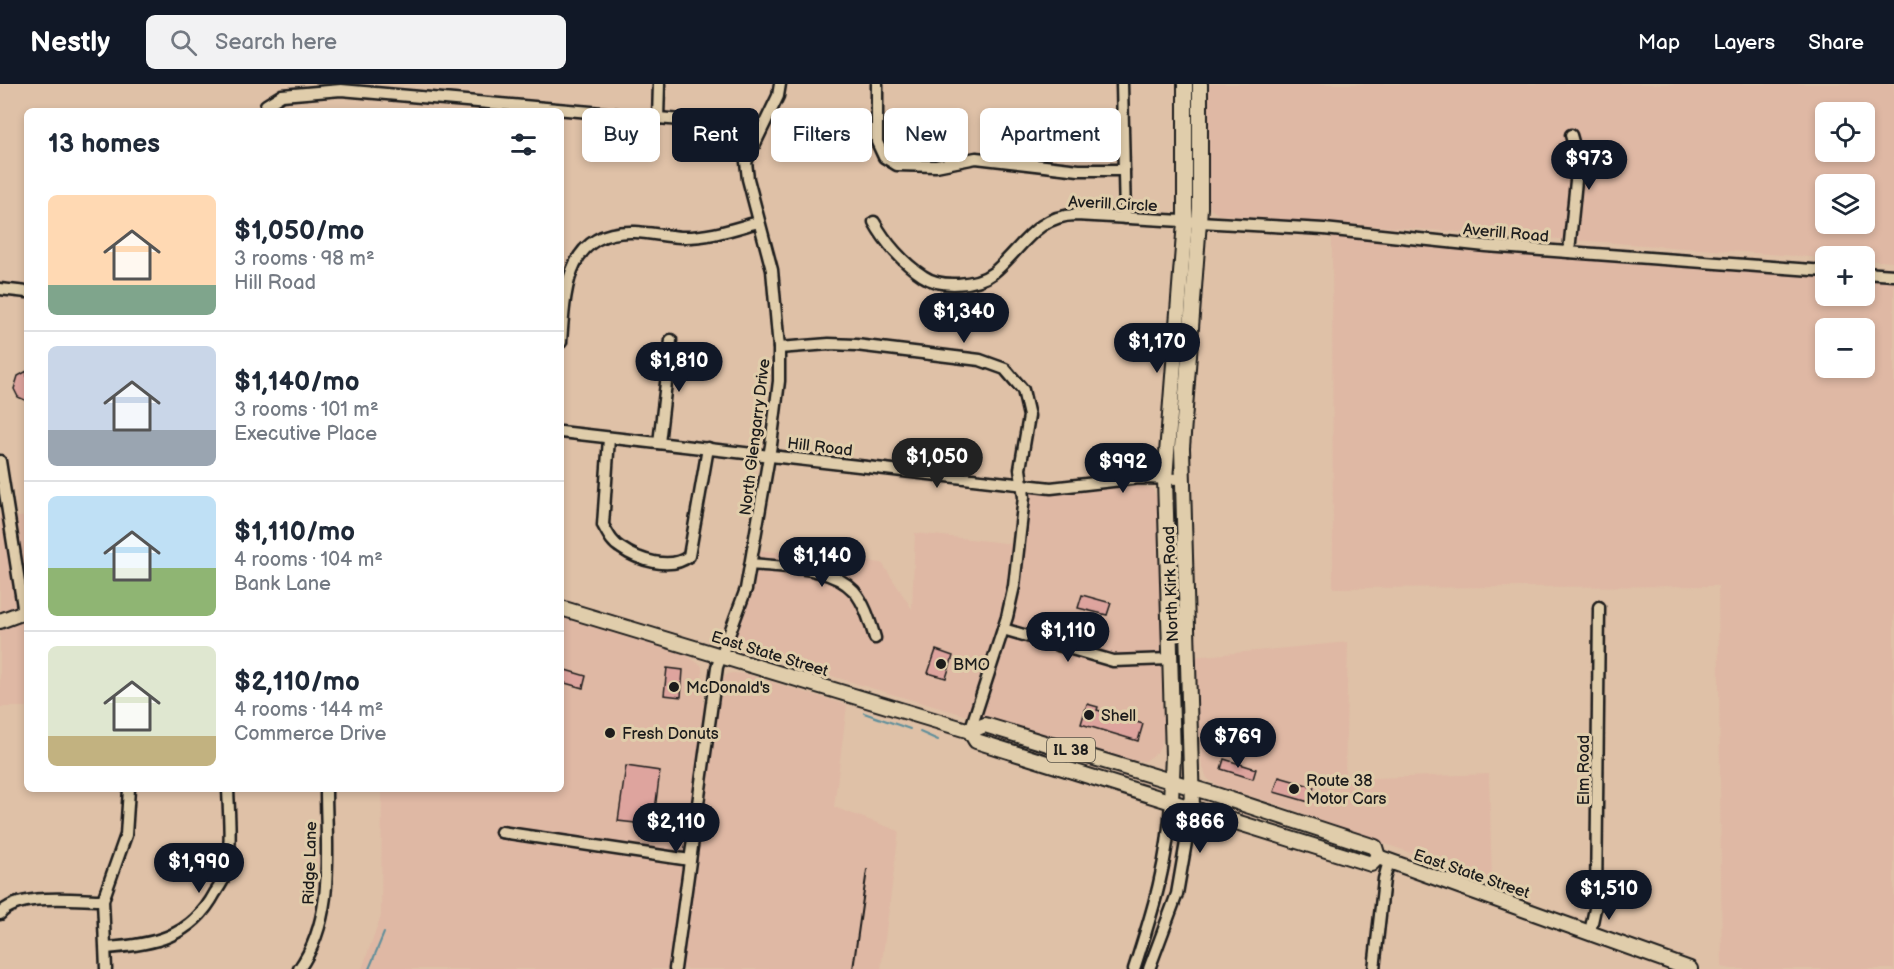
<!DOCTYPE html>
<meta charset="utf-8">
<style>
:root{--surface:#fff;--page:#f2f2f3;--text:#1f2937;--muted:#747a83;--line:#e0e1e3;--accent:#111827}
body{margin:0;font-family:"Balsamiq Sans",sans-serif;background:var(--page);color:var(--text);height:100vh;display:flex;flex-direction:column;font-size:22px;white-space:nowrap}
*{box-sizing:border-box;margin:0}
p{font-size:20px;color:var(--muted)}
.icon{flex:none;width:33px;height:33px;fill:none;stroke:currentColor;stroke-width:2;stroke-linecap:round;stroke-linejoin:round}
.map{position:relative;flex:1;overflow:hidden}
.side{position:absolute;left:24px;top:24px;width:540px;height:684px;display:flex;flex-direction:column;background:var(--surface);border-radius:9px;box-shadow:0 3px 9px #0003}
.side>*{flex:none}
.hud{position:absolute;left:582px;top:24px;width:570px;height:54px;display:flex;gap:12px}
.controls{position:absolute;left:1815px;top:18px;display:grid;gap:12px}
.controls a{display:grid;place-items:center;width:60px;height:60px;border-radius:9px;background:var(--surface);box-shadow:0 3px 9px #0003;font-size:30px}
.price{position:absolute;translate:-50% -51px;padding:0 14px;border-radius:21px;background:var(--accent);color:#fff;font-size:20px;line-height:39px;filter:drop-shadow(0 2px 3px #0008)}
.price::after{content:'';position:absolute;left:50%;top:36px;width:18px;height:14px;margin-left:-9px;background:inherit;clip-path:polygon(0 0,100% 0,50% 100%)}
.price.current{background:#222;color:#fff}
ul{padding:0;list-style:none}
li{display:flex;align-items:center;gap:18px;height:150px;padding:0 24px}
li+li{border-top:2px solid var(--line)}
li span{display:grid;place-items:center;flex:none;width:168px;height:120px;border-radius:9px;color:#555}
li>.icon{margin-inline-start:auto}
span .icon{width:72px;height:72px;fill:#fffc;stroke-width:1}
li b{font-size:26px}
h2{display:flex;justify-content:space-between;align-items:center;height:72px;padding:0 24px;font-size:26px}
.pill{padding:0 21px;border-radius:9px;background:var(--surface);box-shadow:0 3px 9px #0003;font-size:21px;line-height:54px}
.pill.current{background:var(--accent);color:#fff}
header{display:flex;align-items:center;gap:36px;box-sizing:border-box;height:84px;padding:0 30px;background:var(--accent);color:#fff}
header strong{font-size:28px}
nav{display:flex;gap:33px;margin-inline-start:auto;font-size:21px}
.search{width:420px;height:54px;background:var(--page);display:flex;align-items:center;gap:15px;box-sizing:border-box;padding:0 21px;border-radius:9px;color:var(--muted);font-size:22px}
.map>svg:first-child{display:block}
</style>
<header>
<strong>Nestly</strong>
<div class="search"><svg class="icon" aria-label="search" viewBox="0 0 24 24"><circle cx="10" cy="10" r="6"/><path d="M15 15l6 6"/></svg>Search here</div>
<nav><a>Map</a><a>Layers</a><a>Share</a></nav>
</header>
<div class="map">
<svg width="1894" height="885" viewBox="0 0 1894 885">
<rect width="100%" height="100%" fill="#dfc1a7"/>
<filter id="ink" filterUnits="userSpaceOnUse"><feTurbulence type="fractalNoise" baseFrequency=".0167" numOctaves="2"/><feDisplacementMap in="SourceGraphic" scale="12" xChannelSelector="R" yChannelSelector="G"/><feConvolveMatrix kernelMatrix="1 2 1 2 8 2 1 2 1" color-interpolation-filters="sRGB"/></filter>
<g filter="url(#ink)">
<!-- built -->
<g fill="#dfb8a4" fill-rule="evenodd">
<path d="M1209 0H1894V178L1865 176 1864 172 1825 174 1220 131 1211 125 1208 119ZM1826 28H1864V68H1826ZM1826 100H1864V140H1826Z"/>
<path d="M1332 151 1825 190 1826 212H1864L1865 193 1894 196V885H1732L1722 883 1718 502 1333 504ZM1826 244H1864V284H1826Z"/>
<path d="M1136 402 1152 404 1159 417 1163 654 1158 668 1145 677 1129 676 1066 660 888 609 743 565 735 557 734 551 756 466 882 479 912 525 915 449 1014 460 1018 406 1063 410Z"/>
<path d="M0 429H5L21 526 0 533Z"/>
<path d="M27 432V523L12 434Z"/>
<path d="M27 531V623H0V541Z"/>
<path d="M561 533 686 571 702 582 704 622 700 676 670 885H362L381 832 382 705H561Z"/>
<path d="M1348 558 1345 695 1489 690 1492 799 1294 726 1216 701 1207 694 1202 681 1193 573Z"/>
<path d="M731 589 746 590 847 621 834 723 899 747 881 885H678L719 605 725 592Z"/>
</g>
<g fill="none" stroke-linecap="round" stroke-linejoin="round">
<!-- stream -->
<g stroke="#618f9b" stroke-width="2">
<path d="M864 629 910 645"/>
<path d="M920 648 938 656"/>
<path d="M369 885 384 849"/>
</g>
</g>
<!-- building -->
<g fill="#dea49e" stroke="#1c1c1c" stroke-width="1.5">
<path d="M27 287V317L18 313 14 305 18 292Z"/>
<path d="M1082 511 1111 519 1107 531 1078 524Z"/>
<path d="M936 566 953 572 946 594 928 589Z"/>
<path d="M667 584 683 586 681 613 664 611Z"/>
<path d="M562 585 586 592 583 604 561 598Z"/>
<path d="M1087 620 1098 623 1097 626 1143 640 1138 657 1081 640Z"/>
<path d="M1224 675 1256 685 1253 695 1221 685Z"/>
<path d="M626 682 660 687 653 741 618 737Z"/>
<path d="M1279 693 1314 703 1309 718 1274 708Z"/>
</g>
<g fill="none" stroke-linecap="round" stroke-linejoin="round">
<!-- minor casing -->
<g stroke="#1c1c1c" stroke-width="15">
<g id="minor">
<path d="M877 0V58L884 73 897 81 936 82 976 74 1079 86H1124"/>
<path d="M1122 0 1125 134"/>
<path d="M266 21 282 11 341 6 715 39 738 44 757 54"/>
<path d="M658 35 659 0"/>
<path d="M874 138C885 158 903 179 923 192 940 204 976 202 993 189 1021 166 1036 131 1076 131L1324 145 1486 162 1826 187"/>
<path d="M1569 168 1578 76 1571 51"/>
<path d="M1864 189 1894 191"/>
<path d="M0 205 27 208"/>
<path d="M561 258C565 206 566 145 635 148 650 149 666 152 681 153 708 154 733 145 758 138"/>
<path d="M779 264 829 260 856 261 980 276 1005 285 1023 306 1029 332 1020 385 1024 413 1014 502 1007 533 970 647"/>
<path d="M561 348 1051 404 1139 394 1182 395"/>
<path d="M609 354 603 441C608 450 612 459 621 464 638 476 671 487 689 472L708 364"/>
<path d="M659 359 671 256"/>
<path d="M0 377 24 529"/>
<path d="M752 480C785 484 829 481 854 507 865 520 870 538 875 554"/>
<path d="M1003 545 1113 577 1170 575"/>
<path d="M501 748 690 776"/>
<path d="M0 830C18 808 76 816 103 816"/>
<path d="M1590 848 1596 820 1599 523"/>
<path d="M106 864C152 861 191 854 215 809 219 803 224 796 226 789 232 762 229 732 228 705"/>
<path d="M106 885 103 816 126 751 129 705"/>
<path d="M299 885C336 833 326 765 326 705"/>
<path d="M675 885 717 583 746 505 771 361 779 297V264L772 186 748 95 746 78 778 12 780 0"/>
<path d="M1134 885C1152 830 1169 775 1171 717"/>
<path d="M1149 885 1177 810 1192 724"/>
<path d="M1374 885 1384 795 1389 777"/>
</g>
</g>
<!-- major casing -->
<g stroke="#1c1c1c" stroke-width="18">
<g id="major">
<path d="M561 524 970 647 985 641 1210 709 1375 763 1378 773"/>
<path d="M0 537 27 527"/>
<path d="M970 647 976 657 1371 780 1378 773"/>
<path d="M1171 717 1173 671 1165 395 1185 138V0"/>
<path d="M1192 724 1182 364 1200 124V0"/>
<path d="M1378 773 1690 885"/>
</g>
</g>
<!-- minor -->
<use href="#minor" stroke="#e0cdab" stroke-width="10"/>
<!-- major -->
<use href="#major" stroke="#e0cdab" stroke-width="14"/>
<!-- rail -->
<path stroke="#1c1c1c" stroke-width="2" d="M853 885 867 786"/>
</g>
</g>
<!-- markers -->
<g fill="#1c1c1c" stroke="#e0cdab" stroke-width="2">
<circle cx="941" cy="580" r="6"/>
<circle cx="674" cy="603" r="6"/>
<circle cx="1089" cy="631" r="6"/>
<circle cx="610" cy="649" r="6"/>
<circle cx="1294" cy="705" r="6"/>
</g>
<g text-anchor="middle" stroke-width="6" stroke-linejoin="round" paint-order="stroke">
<!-- shield labels -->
<rect fill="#e0cdab" stroke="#575147" stroke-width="1.5" x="1047" y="654" width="48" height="24" rx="4.5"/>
<g font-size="15" font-weight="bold" fill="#1c1c1c">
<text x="1071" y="671">IL 38</text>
</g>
<!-- street labels -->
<g font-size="16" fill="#1c1c1c" stroke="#e0cdab">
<text transform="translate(1113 119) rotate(3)" y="6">Averill Circle</text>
<text transform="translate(1506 148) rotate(5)" y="6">Averill Road</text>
<text transform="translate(754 353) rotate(-83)" y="6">North Glengarry Drive</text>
<text transform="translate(820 362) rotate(7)" y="6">Hill Road</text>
<text transform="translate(1170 500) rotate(-92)" y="6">North Kirk Road</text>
<text transform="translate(770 569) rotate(17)" y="6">East State Street</text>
<text transform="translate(1583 686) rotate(-90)" y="6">Elm Road</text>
<text transform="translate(309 779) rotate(-88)" y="6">Ridge Lane</text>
<text transform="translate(1472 789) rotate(19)" y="6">East State Street</text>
</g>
<!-- poi labels -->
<g font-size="16" fill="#1c1c1c" stroke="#e0cdab" text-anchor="start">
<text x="953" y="586">BMO</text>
<text x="686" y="609">McDonald's</text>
<text x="1101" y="637">Shell</text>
<text x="622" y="655">Fresh Donuts</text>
<text x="1306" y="702">Route 38<tspan x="1306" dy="18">Motor Cars</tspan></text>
</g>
</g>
</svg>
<div class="controls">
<a><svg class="icon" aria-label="locate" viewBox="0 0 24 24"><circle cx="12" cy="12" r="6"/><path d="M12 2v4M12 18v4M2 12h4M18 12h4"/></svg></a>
<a><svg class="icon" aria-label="layers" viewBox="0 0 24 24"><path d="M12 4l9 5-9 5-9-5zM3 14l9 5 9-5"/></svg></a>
<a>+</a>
<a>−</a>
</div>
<b class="price" style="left:1589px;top:107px">$973</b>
<b class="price" style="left:964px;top:260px">$1,340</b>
<b class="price" style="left:1157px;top:290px">$1,170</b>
<b class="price" style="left:679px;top:309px">$1,810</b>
<b class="price current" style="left:937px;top:405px">$1,050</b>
<b class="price" style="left:1123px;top:410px">$992</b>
<b class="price" style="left:822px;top:504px">$1,140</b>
<b class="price" style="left:1068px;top:579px">$1,110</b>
<b class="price" style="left:1238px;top:685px">$769</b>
<b class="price" style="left:676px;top:770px">$2,110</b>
<b class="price" style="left:1200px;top:770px">$866</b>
<b class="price" style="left:199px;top:810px">$1,990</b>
<b class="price" style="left:1609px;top:837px">$1,510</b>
<div class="hud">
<a class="pill">Buy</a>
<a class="pill current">Rent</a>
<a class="pill">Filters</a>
<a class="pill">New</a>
<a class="pill">Apartment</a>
</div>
<section class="side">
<h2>13 homes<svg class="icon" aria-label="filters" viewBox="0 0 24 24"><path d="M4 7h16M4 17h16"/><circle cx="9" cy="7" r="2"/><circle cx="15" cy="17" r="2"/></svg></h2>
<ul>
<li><span style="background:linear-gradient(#ffd9b3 75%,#7fa58c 0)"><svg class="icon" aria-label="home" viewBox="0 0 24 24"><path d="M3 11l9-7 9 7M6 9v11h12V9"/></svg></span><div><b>$1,050/mo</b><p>3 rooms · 98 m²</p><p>Hill Road</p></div></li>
<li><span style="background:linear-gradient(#c9d6e8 70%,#9aa5b1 0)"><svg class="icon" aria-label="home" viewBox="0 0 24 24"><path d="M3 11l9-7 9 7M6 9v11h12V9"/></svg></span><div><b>$1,140/mo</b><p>3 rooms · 101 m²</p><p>Executive Place</p></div></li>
<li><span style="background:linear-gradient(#bfe0f5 60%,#8fb573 0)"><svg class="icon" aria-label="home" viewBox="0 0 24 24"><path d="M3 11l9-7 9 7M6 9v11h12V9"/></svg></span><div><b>$1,110/mo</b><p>4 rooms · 104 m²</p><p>Bank Lane</p></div></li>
<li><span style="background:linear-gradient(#dfe7d0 75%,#c2b280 0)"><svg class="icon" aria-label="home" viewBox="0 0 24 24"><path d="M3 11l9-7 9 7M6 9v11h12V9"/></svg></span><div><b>$2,110/mo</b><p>4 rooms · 144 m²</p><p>Commerce Drive</p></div></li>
</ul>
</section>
</div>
